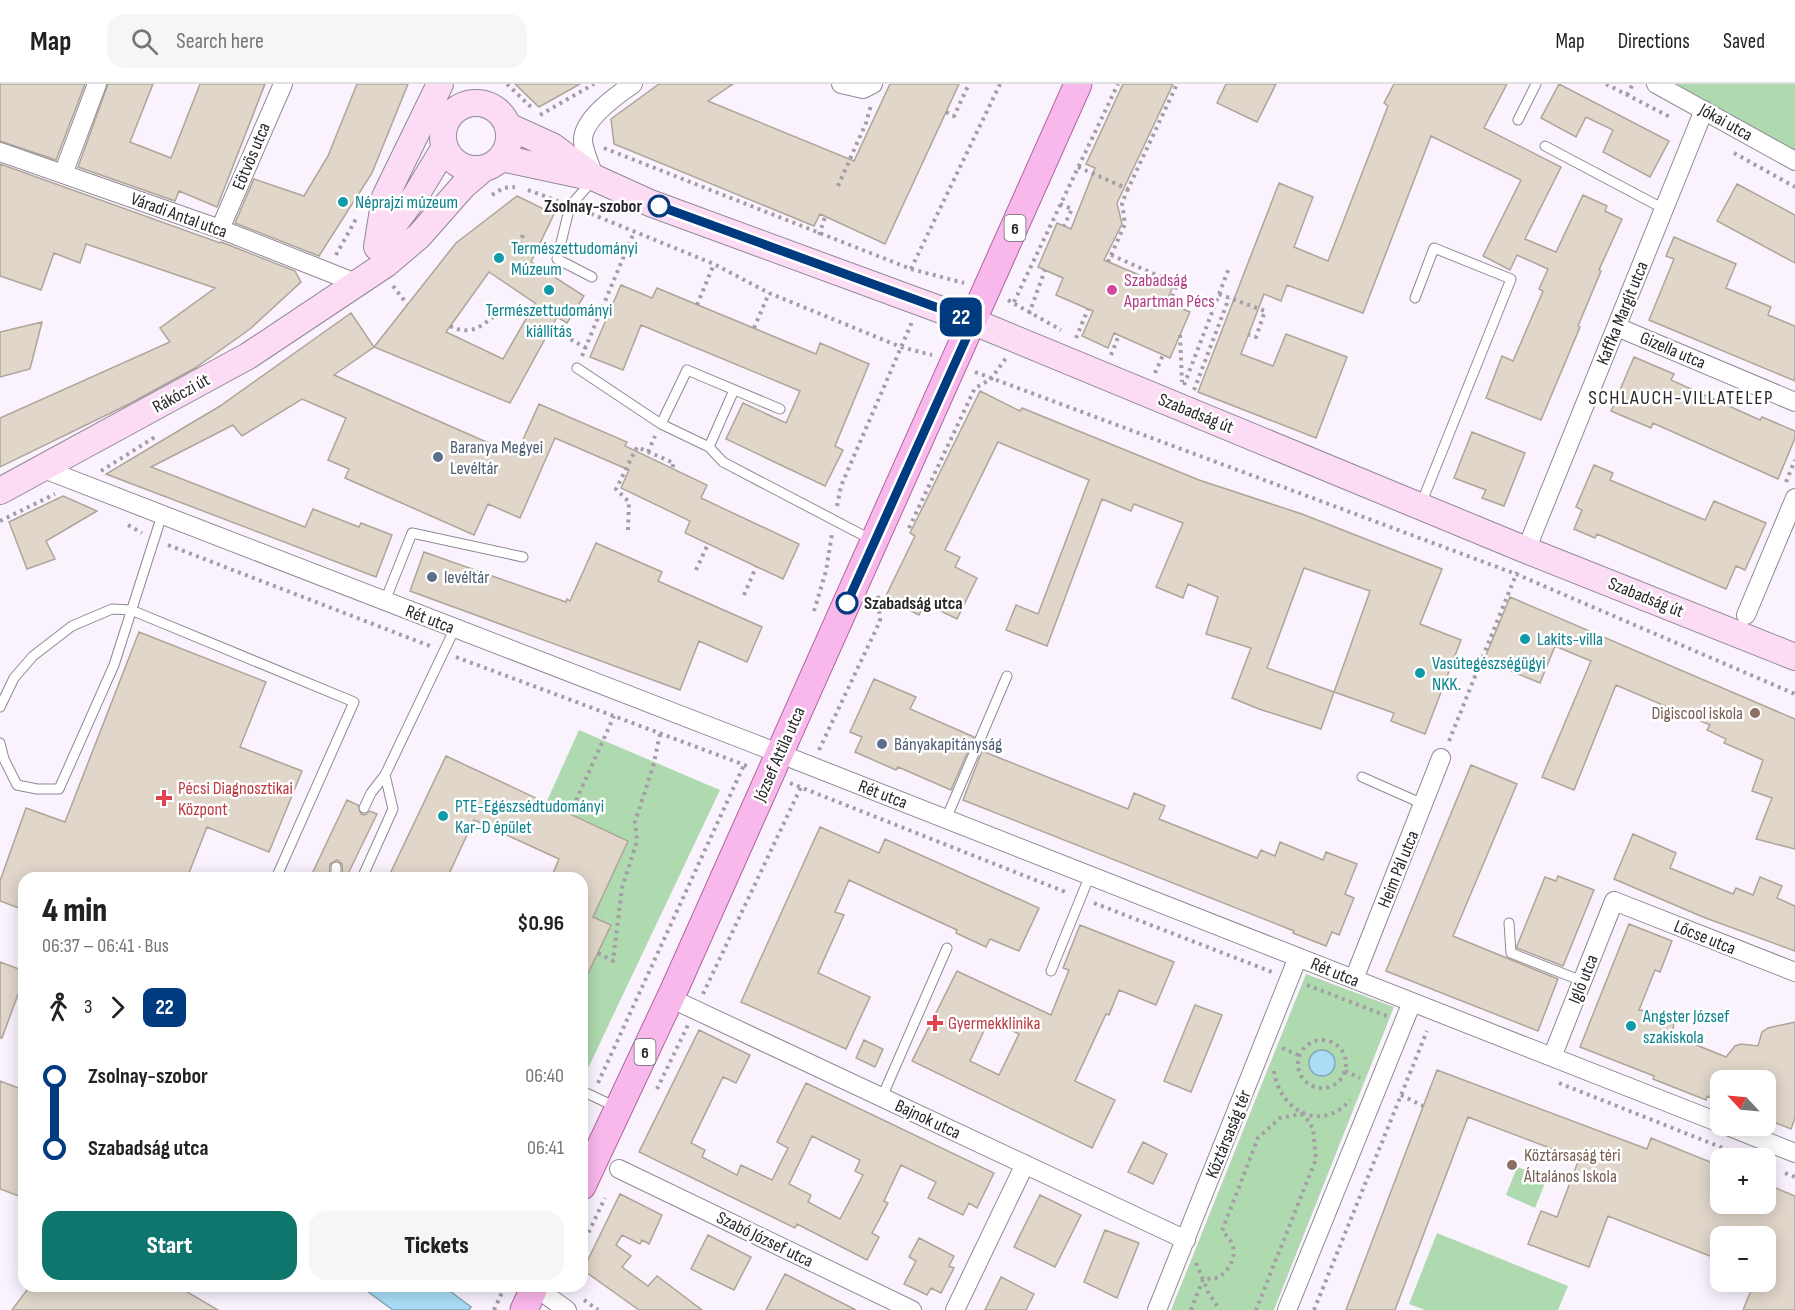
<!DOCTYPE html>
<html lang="en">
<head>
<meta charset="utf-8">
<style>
  body { margin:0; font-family:"Sofia Sans Condensed",sans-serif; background:#f6f6f6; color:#222; height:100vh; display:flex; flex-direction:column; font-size:22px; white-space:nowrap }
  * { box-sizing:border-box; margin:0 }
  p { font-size:20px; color:#767676 }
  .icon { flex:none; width:33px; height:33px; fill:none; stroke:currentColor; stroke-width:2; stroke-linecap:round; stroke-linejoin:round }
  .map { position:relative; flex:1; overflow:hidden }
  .panel { position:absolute; left:18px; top:788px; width:570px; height:420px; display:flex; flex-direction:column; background:#fff; border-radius:18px; box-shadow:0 3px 15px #0003 }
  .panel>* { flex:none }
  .badge { padding:0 12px; border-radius:9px; font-size:21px; line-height:39px }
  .needle { width:39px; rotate:296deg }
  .tools { position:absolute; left:1710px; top:986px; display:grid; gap:12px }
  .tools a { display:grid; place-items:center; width:66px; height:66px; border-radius:12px; background:#fff; box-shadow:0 3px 15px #0003; font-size:30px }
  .map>.badge { position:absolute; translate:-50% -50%; box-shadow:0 0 0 3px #fff }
  .legs { display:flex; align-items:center; gap:9px; height:66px; padding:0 24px; font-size:20px }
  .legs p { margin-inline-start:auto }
  .head { display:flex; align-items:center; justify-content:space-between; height:102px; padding:0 24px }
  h1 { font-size:33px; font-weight:800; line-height:45px }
  .button { display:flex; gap:12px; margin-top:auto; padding:12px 24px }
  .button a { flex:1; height:69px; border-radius:18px; background:#0f766e; color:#fff; font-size:24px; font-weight:800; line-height:69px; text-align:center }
  .button a+a { background:#f6f6f6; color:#222 }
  ul { padding:0 24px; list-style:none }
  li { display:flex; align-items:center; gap:21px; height:72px; font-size:22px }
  li i { display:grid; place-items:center; width:9px; height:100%; margin:0 8px; background:currentColor }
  li i::after { content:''; width:15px; height:15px; margin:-8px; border:4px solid; border-radius:50%; background:#fff }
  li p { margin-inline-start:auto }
  li:first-child i { background:linear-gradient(#0000 50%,currentColor 0) }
  li:last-child i { background:linear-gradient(currentColor 50%,#0000 0) }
  header { display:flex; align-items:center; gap:36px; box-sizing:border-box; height:84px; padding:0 30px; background:#fff; border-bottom:2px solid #e0e0e0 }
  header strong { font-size:28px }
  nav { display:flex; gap:33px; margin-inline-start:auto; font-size:21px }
  .search { width:420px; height:54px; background:#f6f6f6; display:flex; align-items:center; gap:15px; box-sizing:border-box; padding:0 21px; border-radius:18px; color:#767676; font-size:22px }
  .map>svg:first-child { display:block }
  .green { fill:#afdaaf }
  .water { fill:#aadef6; stroke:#83a7b9; stroke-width:1.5 }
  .building { fill:#e0d6ca; stroke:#aea599; stroke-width:1.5; fill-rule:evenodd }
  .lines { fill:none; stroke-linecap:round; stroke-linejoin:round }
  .lane-casing { stroke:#908995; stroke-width:11 }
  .street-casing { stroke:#908995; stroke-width:20 }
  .secondary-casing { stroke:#908995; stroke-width:28 }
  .primary-casing { stroke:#ae669f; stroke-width:29 }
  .path { stroke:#a39da6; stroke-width:4; stroke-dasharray:3 4.5; stroke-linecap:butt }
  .lane { stroke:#fff; stroke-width:9 }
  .street { stroke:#fff; stroke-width:18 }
  .secondary { stroke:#fcdcf5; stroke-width:26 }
  .primary { stroke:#f9b8eb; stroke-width:27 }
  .line-1-casing { stroke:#fff; stroke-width:14 }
  .line-1 { stroke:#003b80; stroke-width:9 }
  .culture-dot { fill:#0f9aa8; stroke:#fff; stroke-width:2 }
  .stop-1-dot { fill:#fff; stroke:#003b80; stroke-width:3 }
  .hotel-dot { fill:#d1479c; stroke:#fff; stroke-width:2 }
  .service-dot { fill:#5c6f8a; stroke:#fff; stroke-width:2 }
  .education-dot { fill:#8d6e63; stroke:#fff; stroke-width:2 }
  .health-dot { fill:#e0444e; stroke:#fff; stroke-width:2 }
  .labels { text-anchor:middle; stroke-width:5; stroke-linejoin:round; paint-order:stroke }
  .shield { fill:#fff; stroke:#69676b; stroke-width:1.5 }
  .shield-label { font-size:16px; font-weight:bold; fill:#29262b }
  .street-label { font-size:18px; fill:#29262b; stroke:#fff }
  .culture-label { font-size:18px; fill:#0d838f; stroke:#fff; text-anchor:start }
  .stop-label { font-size:18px; font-weight:bold; fill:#29262b; stroke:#fff; text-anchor:end }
  .hotel-label { font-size:18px; fill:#b23c85; stroke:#fff; text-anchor:start }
  .service-label { font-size:18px; fill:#4e5e75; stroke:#fff; text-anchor:start }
  .education-label { font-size:18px; fill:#785e54; stroke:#fff; text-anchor:end }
  .health-label { font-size:18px; fill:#be3a42; stroke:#fff; text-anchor:start }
  .neighbourhood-label { font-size:20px; letter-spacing:1.5px; fill:#29262b; stroke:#fff }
</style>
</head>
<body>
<header>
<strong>Map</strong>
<div class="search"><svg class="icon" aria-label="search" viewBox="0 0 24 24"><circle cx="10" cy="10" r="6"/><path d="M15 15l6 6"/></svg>Search here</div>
<nav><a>Map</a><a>Directions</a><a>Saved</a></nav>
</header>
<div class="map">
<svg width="1795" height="1226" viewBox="0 0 1795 1226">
  <rect width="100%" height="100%" fill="#faf3fe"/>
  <path class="green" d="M1676,0H1795V66Z
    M579,646L720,706L582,997V894L586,895L610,842L593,833L628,757L546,719Z
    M1306,890L1394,923L1274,1226H1171Z
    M1517,1083L1547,1094L1535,1124L1506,1111Z
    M1437,1149L1568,1202L1558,1226H1425L1409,1220Z"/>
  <path class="water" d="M1309 979a13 13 0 1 1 26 0a13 13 0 1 1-26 0Z
    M360,1202H443L471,1223L469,1226H393Z"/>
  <path class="building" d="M0,0H85L56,76L0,57Z
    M108,0H153L130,58L171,74L200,0H265L217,123L179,107L175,117L78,83Z
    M357,0H408L372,89L319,172L235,139L254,95L304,112L328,72Z
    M515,0H580L539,23Z
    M659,0H733L708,17L854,77L890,0H959L885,160L820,130L814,142L614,60L611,35Z
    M1123,0H1173L1117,119L1122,140L1104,176L1172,205L1166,218L1190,228L1170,274L1114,249L1108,264L1082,252L1093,227L1056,211L1063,194L1038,183L1057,139L1071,145L1095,84L1086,80Z
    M1226,0H1276L1257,38L1217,19Z
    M1394,0H1507L1484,44L1561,83L1525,155L1556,168L1583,111L1607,122L1605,127L1622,135L1599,186L1601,187L1578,242L1580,243L1541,336L1486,314L1502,272L1513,277L1541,212L1543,207L1539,205L1548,185L1517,171L1510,186L1483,172L1521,96L1431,52L1363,229L1287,201L1281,217L1264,210L1241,270L1273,282L1286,250L1347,273L1316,354L1198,308L1279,99L1313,113L1294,163L1328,177L1388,22L1384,19Z
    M1559,0L1669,57L1650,93L1603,68L1613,46L1586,33L1576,53L1541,34Z
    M0,80L220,159L221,158L295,187L301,198L250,245L195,284L129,320L0,383V334L170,258L160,244L215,204L86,160L80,179L54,169L41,206L0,192Z
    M1737,100L1795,131V179L1717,137Z
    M517,112L554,130L531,178L584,212L567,239L557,233L510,319L374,263L456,159ZM489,188L535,219L503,275L446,248Z
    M1674,153L1736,180L1726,204L1771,223L1768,231L1795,242V297L1649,236L1674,175L1666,172Z
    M621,201L652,214L657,204L816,270L820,259L869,280L835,362L843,366L825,402L726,355L743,319L786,339L800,307L641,241L623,286L590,273Z
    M351,229L374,263L334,291L516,371L539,320L627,358L625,362L707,401L701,414L799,460L783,495L685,449L690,437L621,404L629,386L555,354L520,434L488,420L474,451L345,394L349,385L328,376L346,334L302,315L242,352L233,341L151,383L305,443L313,425L359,443L361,439L392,451L376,493L106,390L220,322Z
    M42,238L30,285L0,293V248Z
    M1634,273L1674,290L1671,296L1760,336L1762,333L1795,347V354L1778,395L1653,339L1651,344L1611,327Z
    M980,307L1020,327L1022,324L1199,396L1302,430L1442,485L1420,540L1461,556L1425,650L1391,637L1394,629L1334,608L1321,645L1259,625L1232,614L1251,564L1206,550L1218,513L1188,500L1183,514L1156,503L1183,439L1134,420L1131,427L1102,415L1047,562L1006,546L1016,521L1038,530L1089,396L998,358L945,466L960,473L955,483L977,494L957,535L925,519L919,531L885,514L915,452L910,449ZM1304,484L1370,507L1334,608L1267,584Z
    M1472,348L1525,369L1504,422L1482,414L1486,406L1454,394Z
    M1594,381L1613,389L1610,396L1705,436L1714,417L1766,439L1745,486L1736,482L1726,505L1597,450L1595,454L1574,445L1582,426L1576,423Z
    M63,412L97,427L46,457L55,475L27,485L9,438Z
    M596,459L662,488L658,497L762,543L747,578L699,557L680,606L410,507L424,468L566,518L567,515L570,517Z
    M1510,513L1795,635V765L1756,755L1772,714L1752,707L1763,676L1724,659L1726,655L1707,646L1710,641L1616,601L1574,706L1542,693L1591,577L1555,562L1540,599L1484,576Z
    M139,548L266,598L240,663L302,687L269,768L207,743L187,794H24V826L0,817V797L26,724L65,738Z
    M874,595L916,613L910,625L974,653L951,706L898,683L896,686L855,668L862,653L850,648Z
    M982,667L1128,725L1134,709L1165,722L1159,735L1257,774L1261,766L1275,772L1280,758L1323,776L1326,768L1357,780L1345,810L1354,814L1339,851L1332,848L1326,862L1293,849L1294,847L963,716Z
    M446,672L628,757L593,833L611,841L582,902V794H551L559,775L474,736L447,794H388Z
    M1471,681L1517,700L1453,852L1558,895L1538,947L1386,887Z
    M347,716L358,721L361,730L365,731L370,727L377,730L346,794H343L342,780L337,776L330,780L329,794H310Z
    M820,743L879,769L885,755L1039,824L1019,867L990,855L986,863L956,849L957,846L849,796L835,828L844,831L818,889L870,913L846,965L741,918Z
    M1633,750L1676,769L1670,784L1733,810L1736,804L1753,811L1760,793L1782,802L1777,814L1795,822V867L1703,833L1614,795Z
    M1558,792L1594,806L1563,882L1517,864V862L1545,793L1556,797Z
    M1629,840L1672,857L1660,888L1655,886L1639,926L1667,929L1674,939L1672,951L1726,973L1735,962L1741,960L1758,962L1762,948L1768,944L1795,938V1034L1791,1045L1766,1035V996H1720V1018L1707,1012L1706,1016L1653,995L1654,992L1580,963Z
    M1080,841L1174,878L1156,921L1119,906L1109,931L1106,930L1075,997L1115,1016L1092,1064L912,977L957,887L1051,931L1069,886L1063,884ZM989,936L1019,950L999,991L970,977Z
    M0,878L24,887V894L2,954H0Z
    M1195,921L1222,931L1191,1008L1164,997Z
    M699,946L750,971L736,999L723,993L691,1059L705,1066L702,1073L737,1091L741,1081L772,1096L788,1064L777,1058L806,999L994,1089L977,1124L969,1119L963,1131L928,1114L936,1098L901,1081L884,1117L888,1119L872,1149L879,1153L867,1176L797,1140L795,1144L639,1068ZM812,1052L860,1076L855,1087L863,1091L840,1135L808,1118L811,1111L789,1100Z
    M864,956L883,965L875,983L856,974Z
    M1437,986L1647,1065L1651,1054L1720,1082V1119H1766V1100L1795,1112V1226H1743L1755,1197H1766V1152H1720V1176L1608,1132L1589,1183L1528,1160L1541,1127L1557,1133L1579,1075L1468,1033L1395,1226H1346Z
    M0,997L24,1006V1114L0,1105Z
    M1143,1058L1167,1070L1153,1100L1128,1088Z
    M620,1110L662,1131L649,1160L642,1156L640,1160L622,1151L616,1161L631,1172L622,1183L648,1202L657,1192L702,1226H639L583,1186Z
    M1040,1111L1081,1131L1055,1183L1014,1163Z
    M1105,1146L1139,1159L1117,1214L1084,1198Z
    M708,1151L751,1173L734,1206L691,1185Z
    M919,1154L954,1172L949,1182L954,1184L941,1209L931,1204L927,1211L904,1200L916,1177L909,1173Z
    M785,1190L856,1226H766Z
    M1001,1193L1034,1210L1026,1226H985Z
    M30,1202H177L218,1226H12Z"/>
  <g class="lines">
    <defs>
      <path id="lane" d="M1518,36L1536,0
        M1545,62L1664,125
        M592,193L557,175L570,122L593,96
        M1415,214L1434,164L1511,195L1421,420
        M577,284L661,340L709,363L723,378L872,456
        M661,340L687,286L780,325
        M709,363L734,306
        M385,517L412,449L523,473
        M0,623L14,594L33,572L72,542L112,525L131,526L354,618L276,794
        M0,659L4,675L17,701L37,705H59L114,581L162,431
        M1362,693L1423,720
        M364,724L371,709L385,691
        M946,735L1007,592
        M336,794V783
        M362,794L393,725L385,691L455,544
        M1509,839L1511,869L1582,897
        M1051,887L1090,791
        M582,1007L616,1023
        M882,1013L947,864"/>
      <path id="street" d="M841,0L863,5L873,0
        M1656,0L1795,77
        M0,68L220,145L356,199
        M63,90L97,0
        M595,94C591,83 584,68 583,57C582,35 617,11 633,0
        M220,145L283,0
        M1617,243L1795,318
        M44,385L755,660L1720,1039
        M1526,466L1704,26
        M1746,531L1795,414
        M1354,895L1441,674
        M670,914L1186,1156
        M1552,973L1614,817L1795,888
        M1725,1041L1795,1069
        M619,1085L912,1226
        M535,1203L567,1226
        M955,1226L1025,1080
        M1157,1226L1298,873
        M1287,1226L1412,918"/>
      <path id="secondary" d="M443 52a33 33 0 1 1 66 0a33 33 0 1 1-66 0Z
        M508,42L552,62L587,88
        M501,74L595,94L650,119L974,238L1526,466L1795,573
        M379,160L416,111L445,63
        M377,163L385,113L440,0
        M0,407L248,272L386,180L419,152L464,101L484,84"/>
      <path id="primary" d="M582,1102L674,906L1078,0
        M524,1226L535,1202"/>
    </defs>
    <use href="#lane" class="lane-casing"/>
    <use href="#street" class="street-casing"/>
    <use href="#secondary" class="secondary-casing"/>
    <use href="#primary" class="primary-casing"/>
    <path class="path" d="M507,0L534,26
      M1606,0L1672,34
      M1627,11L1633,0
      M946,28L954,32L969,0
      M540,31L594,0
      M604,64L911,185L964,199
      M1734,69L1795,103
      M1078,83L1128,105L1177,0
      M838,102L866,39L871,21
      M528,106L558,117
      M492,111L503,104L515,103
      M1060,120L1072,125L1064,142
      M584,127L714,180L769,209L901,263L932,271
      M523,151L520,159L544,170
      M819,151L825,133
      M336,171L357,133
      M1111,171L1177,200L1171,216L1184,222L1182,225
      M1108,178L1125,140L1122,119L1128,105
      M911,185L1000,0
      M393,202L407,220
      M1219,210L1265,227L1256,253L1249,251
      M1008,216L1061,246
      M1014,218L1118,0
      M697,221L714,180
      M1029,230L1045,186
      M450,242C488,261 493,209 528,230
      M551,244L586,264
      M754,244L769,209
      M1180,251L1182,298
      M1076,254L1088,225
      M1111,271L1119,251
      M582,272L634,148
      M975,288L1516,490L1795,610
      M1155,289L1163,271
      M1184,301L1229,184
      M1194,306L1229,214
      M648,368L655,352
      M101,387L158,351
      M1786,398L1795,376
      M837,422L841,402L912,238
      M0,437L55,410
      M128,441L142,449
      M909,444L975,304L991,295L1006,274
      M628,446L629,418L616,405L637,363L674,379L672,384
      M168,461L430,562
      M696,486L708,460
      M744,511L756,483
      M814,527L826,487L832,450
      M456,573L750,683
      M1449,657L1517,488
      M819,666L880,537L878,511
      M790,699L1068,809
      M570,730L614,632
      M1094,819L1272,888
      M598,869L613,877L622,804L637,757L635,738L653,683L660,650
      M1307,901L1387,932
      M703,910L801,703
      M1298 980a24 24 0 1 1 48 0a24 24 0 1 1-48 0Z
      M1282,964L1298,971
      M1274,987C1279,1026 1321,1050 1350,1016
      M1345,987L1360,994
      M598,999L744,681
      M1559,999L1748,1074
      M657,1005L688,941
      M1401,1011L1423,1022
      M582,1034L586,1025
      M1785,1089L1795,1093
      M582,1162L605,1114
      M1196,1179L1209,1210L1220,1226
      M584,1216L598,1226
      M494,1226L505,1202
      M1191,1226L1203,1195L1218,1194C1236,1181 1240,1162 1222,1147L1258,1054L1280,1034L1301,1030L1309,1037L1313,1045L1316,1075L1256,1226
      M1314,1226L1427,947"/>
    <use href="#lane" class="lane"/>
    <use href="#street" class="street"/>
    <use href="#secondary" class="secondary"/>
    <use href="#primary" class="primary"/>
  </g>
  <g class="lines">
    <defs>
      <path id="line-1" d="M659,122L974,237L847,519"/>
    </defs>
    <use href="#line-1" class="line-1-casing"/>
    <use href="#line-1" class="line-1"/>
  </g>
  <g class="culture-dot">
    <circle cx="343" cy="118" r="6"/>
    <circle cx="499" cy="174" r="6"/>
    <circle cx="549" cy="206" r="6"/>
    <circle cx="1525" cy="555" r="6"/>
    <circle cx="1420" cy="589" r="6"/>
    <circle cx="443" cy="732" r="6"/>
    <circle cx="1631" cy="942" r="6"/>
  </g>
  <g class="stop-1-dot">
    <circle cx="659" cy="122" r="10"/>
    <circle cx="847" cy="519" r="10"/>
  </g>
  <circle class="hotel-dot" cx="1112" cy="206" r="6"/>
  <g class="service-dot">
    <circle cx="438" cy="373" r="6"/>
    <circle cx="432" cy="493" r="6"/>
    <circle cx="882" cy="660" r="6"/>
  </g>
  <g class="education-dot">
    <circle cx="1755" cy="629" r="6"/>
    <circle cx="1512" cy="1081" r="6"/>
  </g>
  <g class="health-dot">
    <path d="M161 705h6v6h6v6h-6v6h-6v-6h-6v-6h6z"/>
    <path d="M932 930h6v6h6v6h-6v6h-6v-6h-6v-6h6z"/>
  </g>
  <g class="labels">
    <g class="shield">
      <rect x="1004.5" y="131" width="21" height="26" rx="4.5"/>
      <rect x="634.5" y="955" width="21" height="26" rx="4.5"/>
    </g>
    <g class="shield-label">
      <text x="1015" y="150">6</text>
      <text x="645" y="974">6</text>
    </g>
    <g class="street-label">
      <text transform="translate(1726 38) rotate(29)" y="6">Jókai utca</text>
      <text transform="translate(251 72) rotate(-67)" y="6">Eötvös utca</text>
      <text transform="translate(179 131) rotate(20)" y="6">Váradi Antal utca</text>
      <text transform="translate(1622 229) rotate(-68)" y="6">Kaffka Margit utca</text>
      <text transform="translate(1673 266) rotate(23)" y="6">Gizella utca</text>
      <text transform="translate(181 309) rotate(-29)" y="6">Rákóczi út</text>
      <text transform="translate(1196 329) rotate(22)" y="6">Szabadság út</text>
      <text transform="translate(1646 513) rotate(22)" y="6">Szabadság út</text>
      <text transform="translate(430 535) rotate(21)" y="6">Rét utca</text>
      <text transform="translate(779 670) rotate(-66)" y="6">József Attila utca</text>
      <text transform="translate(883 710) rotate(21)" y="6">Rét utca</text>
      <text transform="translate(1398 785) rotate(-68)" y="6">Heim Pál utca</text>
      <text transform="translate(1705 853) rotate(22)" y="6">Lőcse utca</text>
      <text transform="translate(1335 888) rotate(22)" y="6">Rét utca</text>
      <text transform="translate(1583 895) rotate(-68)" y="6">Igló utca</text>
      <text transform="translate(928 1035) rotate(25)" y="6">Bajnok utca</text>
      <text transform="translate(1228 1050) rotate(-68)" y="6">Köztársaság tér</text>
      <text transform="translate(765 1155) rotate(26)" y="6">Szabó József utca</text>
    </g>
    <g class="culture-label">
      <text x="355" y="124">Néprajzi múzeum</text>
      <text x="511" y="170">Természettudományi<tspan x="511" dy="21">Múzeum</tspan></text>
      <text x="549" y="232" text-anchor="middle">Természettudományi<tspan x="549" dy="21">kiállítás</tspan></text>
      <text x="1537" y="561">Lakits-villa</text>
      <text x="1432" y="585">Vasútegészségügyi<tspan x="1432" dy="21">NKK.</tspan></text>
      <text x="455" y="728">PTE-Egészsédtudományi<tspan x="455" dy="21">Kar-D épület</tspan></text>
      <text x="1643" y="938">Angster József<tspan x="1643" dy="21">szakiskola</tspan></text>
    </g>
    <g class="stop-label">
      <text x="642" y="128">Zsolnay-szobor</text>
      <text x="864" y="525" text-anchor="start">Szabadság utca</text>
    </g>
    <g class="hotel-label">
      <text x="1124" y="202">Szabadság<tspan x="1124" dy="21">Apartman Pécs</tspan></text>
    </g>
    <g class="service-label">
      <text x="450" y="369">Baranya Megyei<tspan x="450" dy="21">Levéltár</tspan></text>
      <text x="444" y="499">levéltár</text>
      <text x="894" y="666">Bányakapitányság</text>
    </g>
    <g class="education-label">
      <text x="1743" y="635">Digiscool iskola</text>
      <text x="1524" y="1077" text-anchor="start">Köztársaság téri<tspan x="1524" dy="21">Általános Iskola</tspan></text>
    </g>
    <g class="health-label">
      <text x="178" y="710">Pécsi Diagnosztikai<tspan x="178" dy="21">Központ</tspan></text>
      <text x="948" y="945">Gyermekklinika</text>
    </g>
    <g class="neighbourhood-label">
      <text x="1681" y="320">SCHLAUCH-VILLATELEP</text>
    </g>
  </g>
</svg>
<div class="tools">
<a><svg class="needle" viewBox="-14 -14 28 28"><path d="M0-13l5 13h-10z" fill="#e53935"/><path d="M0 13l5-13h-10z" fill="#767676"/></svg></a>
<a>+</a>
<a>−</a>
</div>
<b class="badge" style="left:961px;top:233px;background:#003b80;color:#fff">22</b>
<section class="panel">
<div class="head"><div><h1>4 min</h1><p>06:37 – 06:41 · Bus</p></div><b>$0.96</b></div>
<div class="legs"><svg class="icon" aria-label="walk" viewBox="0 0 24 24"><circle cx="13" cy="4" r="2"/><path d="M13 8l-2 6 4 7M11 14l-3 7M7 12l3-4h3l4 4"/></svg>3<svg class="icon" aria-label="forward" viewBox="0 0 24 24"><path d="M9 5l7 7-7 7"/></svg><b class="badge" style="background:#003b80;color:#fff">22</b></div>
<ul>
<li><i style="color:#003b80"></i><b>Zsolnay-szobor</b><p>06:40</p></li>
<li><i style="color:#003b80"></i><b>Szabadság utca</b><p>06:41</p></li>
</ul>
<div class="button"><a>Start</a><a>Tickets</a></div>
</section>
</div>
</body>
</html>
